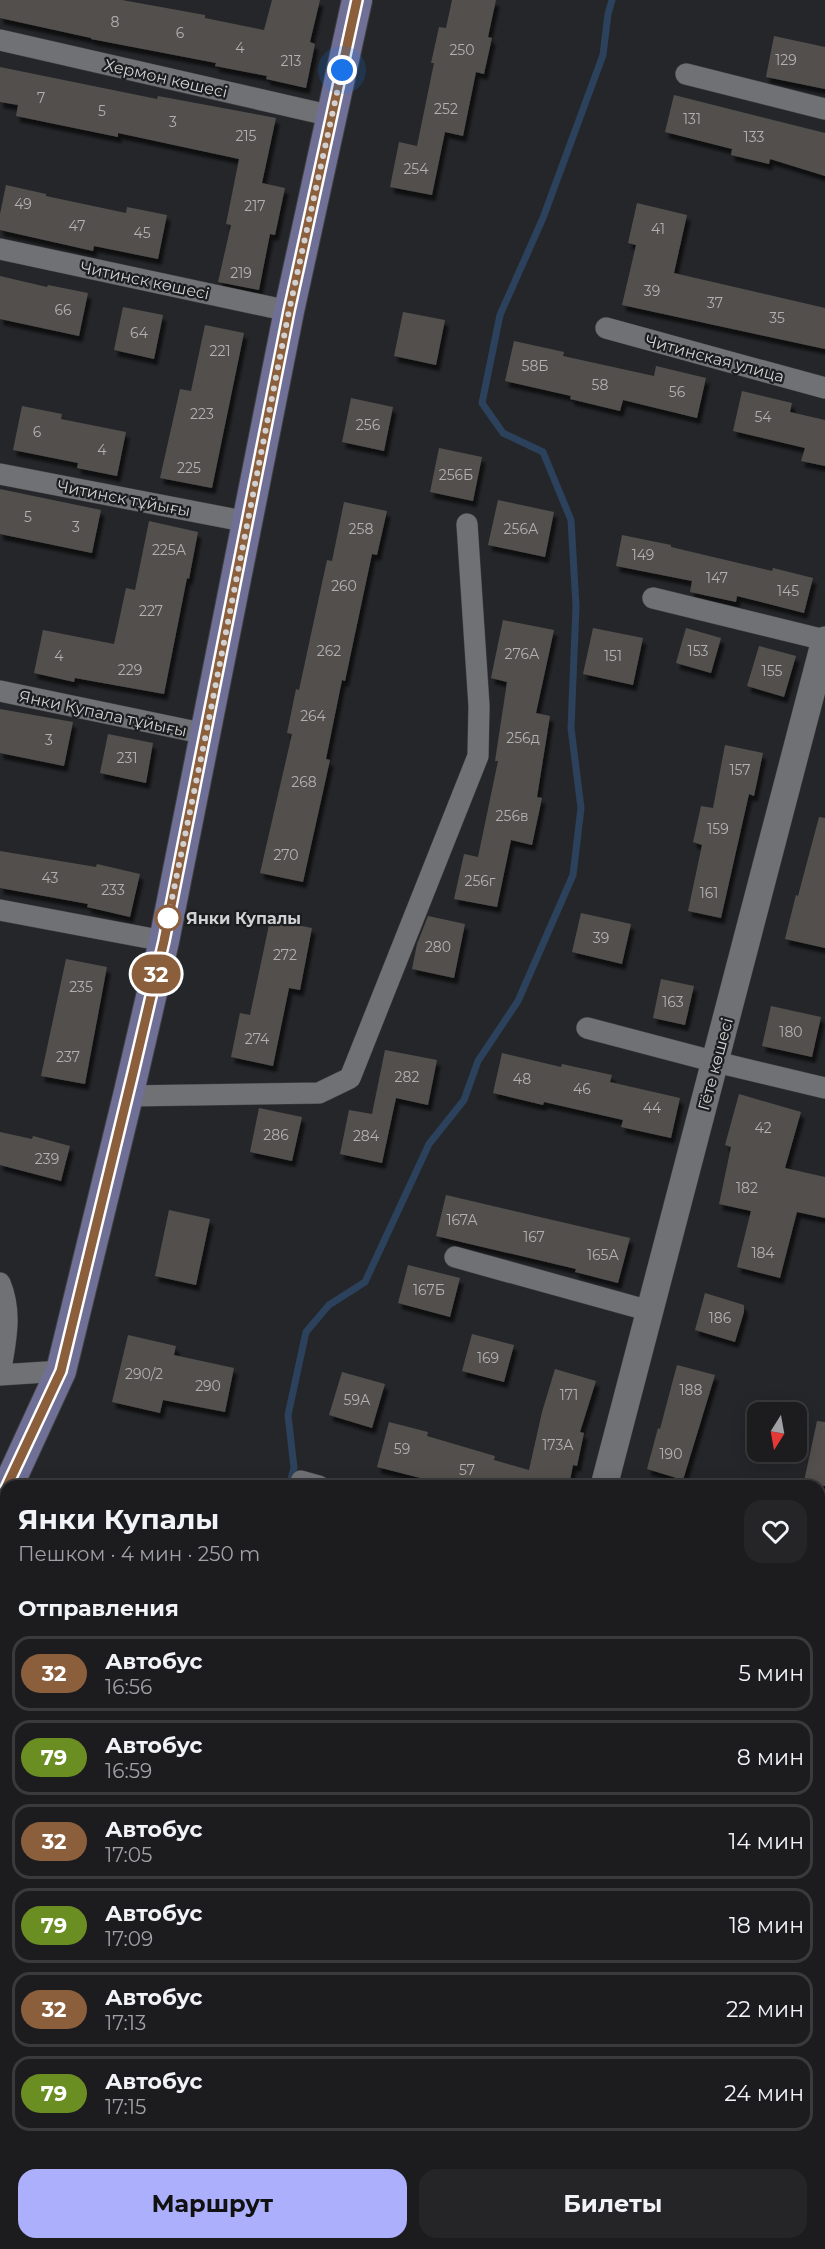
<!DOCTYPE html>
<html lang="ru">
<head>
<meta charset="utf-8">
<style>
  body { margin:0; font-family:Montserrat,sans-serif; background:#252528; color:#f1f3f6; height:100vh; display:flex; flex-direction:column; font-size:22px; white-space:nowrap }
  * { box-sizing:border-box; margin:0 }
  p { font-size:20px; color:#a0a1a4 }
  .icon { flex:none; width:33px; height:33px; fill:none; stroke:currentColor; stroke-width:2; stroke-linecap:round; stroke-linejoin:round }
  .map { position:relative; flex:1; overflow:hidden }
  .drawer { position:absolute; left:0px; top:1480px; width:825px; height:770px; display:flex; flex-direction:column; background:#1c1c1f; border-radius:18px 18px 0 0; box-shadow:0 3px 15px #0003,0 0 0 2px #3a3a3d }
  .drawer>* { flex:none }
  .badge { padding:0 12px; border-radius:20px; font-size:21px; line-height:39px }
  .needle { width:39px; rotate:191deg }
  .buttons { position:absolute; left:747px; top:1402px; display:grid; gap:12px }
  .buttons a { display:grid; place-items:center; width:60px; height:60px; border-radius:12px; background:#1c1c1f; box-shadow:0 3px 15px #0003,0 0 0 2px #3a3a3d; font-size:30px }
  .you { position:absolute; width:30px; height:30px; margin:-15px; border:4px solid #fff; border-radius:50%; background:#1a73e8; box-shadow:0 0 0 9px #1a73e833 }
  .map>.badge { position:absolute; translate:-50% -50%; box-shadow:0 0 0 3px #fff }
  h2 { padding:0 18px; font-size:22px; line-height:54px }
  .round { display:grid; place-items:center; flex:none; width:63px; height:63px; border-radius:18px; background:#252528 }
  .headline { display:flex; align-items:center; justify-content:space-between; height:102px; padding:0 18px }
  h1 { font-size:28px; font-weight:700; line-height:45px }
  .button { display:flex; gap:12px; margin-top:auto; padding:12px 18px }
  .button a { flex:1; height:69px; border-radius:18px; background:#acaffb; color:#111; font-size:24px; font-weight:700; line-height:69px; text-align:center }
  .button a+a { background:#252528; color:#f1f3f6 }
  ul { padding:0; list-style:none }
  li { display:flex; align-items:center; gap:18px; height:75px; margin:0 12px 9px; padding:0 6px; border:3px solid #3a3a3d; border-radius:18px }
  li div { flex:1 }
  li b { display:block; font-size:22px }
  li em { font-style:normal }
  li .badge { min-width:66px; font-weight:700; text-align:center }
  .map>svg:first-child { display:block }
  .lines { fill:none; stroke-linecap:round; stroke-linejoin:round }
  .stream { stroke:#2b415c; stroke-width:7 }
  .building { fill:#52504d; filter:url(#shadow) }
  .minor-casing { stroke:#414144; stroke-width:22 }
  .tertiary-casing { stroke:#414144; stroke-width:28 }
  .secondary-casing { stroke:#414144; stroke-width:32 }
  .minor { stroke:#707175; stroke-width:21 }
  .tertiary { stroke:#707175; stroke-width:27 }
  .secondary { stroke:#707097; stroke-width:30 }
  .line-casing { stroke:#fff; stroke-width:14 }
  .line { stroke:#8b5e3c; stroke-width:9 }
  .walk { stroke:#d1d1d3; stroke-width:6; stroke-dasharray:0 10.8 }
  .stop-dot { fill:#fff; stroke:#8b5e3c; stroke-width:3 }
  .labels { text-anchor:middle; stroke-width:4.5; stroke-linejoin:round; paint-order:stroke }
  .number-label { font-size:14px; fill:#b1b1b2 }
  .street-label { font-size:16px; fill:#d1d1d3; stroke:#1c1d1f }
  .stop-label { font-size:16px; font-weight:bold; fill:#d1d1d3; stroke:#1c1d1f; text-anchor:start }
</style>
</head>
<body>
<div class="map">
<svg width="825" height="2249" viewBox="0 0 825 2249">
  <defs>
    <filter id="shadow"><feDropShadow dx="3.5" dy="6" stdDeviation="1.5" flood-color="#0009"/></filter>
  </defs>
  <rect width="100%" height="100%" fill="#252629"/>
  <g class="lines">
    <path class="stream" d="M289,1486L294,1468L288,1415L306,1332L329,1305L365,1282L429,1144L464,1100L478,1061L518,1001L573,875L581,808L571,728L576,606L571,520L543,452L503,433L482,403L500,315L543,218L603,55L608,14L612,0"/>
  </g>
  <path class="building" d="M0,0H122L205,15V18L264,30L272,0H320L310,42L315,44L306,88L266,79L267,76L215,66L216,63L91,39V38L0,18Z
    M452,0H496L488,37L492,38L484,74L476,72L463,136L445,132L432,195L390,187L399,142L417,146L434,63H431L439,27L446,28Z
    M774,36L825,47V89L766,77Z
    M0,67L157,99L158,96L276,118L262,183L285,188L275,235L270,234L259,290L218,282L231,225L226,224L239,159L118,133V137L16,116L18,105L0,102Z
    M674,95L825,133V176L770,159L769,164L731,155L732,149L665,132Z
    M6,185L46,194V196L126,213L127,207L167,215L158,259L94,246L93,251L0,230V214Z
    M637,203L687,215L674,273L825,308V349L622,305L636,245L628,243Z
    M0,276L47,287L48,285L88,293L79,336L0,319Z
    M123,307L163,315L154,359L114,350Z
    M403,312L445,320L436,365L394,356Z
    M205,325L244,333L212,488L160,478L180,389L191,391Z
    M514,341L564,352L563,356L654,376L656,366L706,378L697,418L623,400L620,411L570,399L571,396L505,381Z
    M742,391L792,403L790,412L825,420V466L801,461L805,448L733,431Z
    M351,398L393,407L384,451L342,442Z
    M22,406L62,414L61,419L126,432L117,476L77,468L78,463L13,450Z
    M439,448L482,457L473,501L430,492Z
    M0,489L101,510L92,553L0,534Z
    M498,500L554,512L545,557L488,545Z
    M344,502L387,511L377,555L372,554L345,681L342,680L326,759L330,760L303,882L260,873L292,734L287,733L296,689L299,690L327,560L332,561Z
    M149,521L198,532L189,579L187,578L164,694L75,678L74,682L34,673L43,630L114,644L126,588L135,590Z
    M622,535L671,545V547L772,571L773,568L813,578L804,613L737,596L736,602L690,592L692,581L616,566Z
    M503,620L554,630L536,713L550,716L537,797L542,798L532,845L511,840L497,907L454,899L464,854L478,857L498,761H495L507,682L491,678Z
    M593,628L643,638L633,685L583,674Z
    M686,628L721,638L711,673L676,663Z
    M759,646L796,656L784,697L747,686Z
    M0,709L73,722L64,766L0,753Z
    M108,734L153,743L146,783L100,773Z
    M725,745L763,753L754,796L749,794L721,918L688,911L702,845L693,842L701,806L713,808Z
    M819,817L825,818V948L785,939L796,895L798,896Z
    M0,851L96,867L97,864L140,874L130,917L87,907L88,904L0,888Z
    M581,913L631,924L622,964L572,952Z
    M428,916L465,924L454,978L412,969L417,944Z
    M270,920L312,928L300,990L289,988L273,1066L231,1057L240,1013L250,1015Z
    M66,959L107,967L85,1084L41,1076Z
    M661,979L694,986L685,1025L653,1018Z
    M771,1006L821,1017L812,1057L762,1046Z
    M385,1050L437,1060L428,1105L396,1098L382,1163L340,1154L349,1110L372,1114Z
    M502,1053L561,1067L562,1064L612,1075L610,1082L680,1098L671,1138L621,1127L623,1120L544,1102L543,1105L493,1093Z
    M739,1094L801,1112L785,1168L825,1177V1218L797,1212L780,1278L737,1267L751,1211L719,1204L731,1147L725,1145Z
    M259,1108L302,1117L292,1161L250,1152Z
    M0,1132L32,1139L33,1136L70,1146L61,1181L0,1165Z
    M446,1195L630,1238L618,1283L575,1272L576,1269L436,1236Z
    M169,1210L210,1219L196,1285L155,1276Z
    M408,1265L460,1278L450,1317L398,1303Z
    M705,1293L744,1305V1312L735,1342L695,1330Z
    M472,1334L514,1345L504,1382L462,1371Z
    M128,1335L176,1346L174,1355L234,1368L225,1412L163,1400L160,1413L112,1402Z
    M677,1365L715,1375L683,1480L647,1469L658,1428L660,1429Z
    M555,1369L596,1381L580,1432L584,1433L577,1466L573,1465L569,1486H439L440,1483L377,1467L389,1422L428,1432L427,1436L495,1456L494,1460L529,1470L542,1412Z
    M342,1372L385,1384L372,1428L329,1415Z
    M817,1421L825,1422V1486H803Z"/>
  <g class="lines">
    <defs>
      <path id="minor" d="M0,40L332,116
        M686,74L825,109
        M0,249L289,311
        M606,328L825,388
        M0,474L248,522
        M653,598L825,640
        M0,691L206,734
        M0,910L164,941
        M587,1028L716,1062L825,1088
        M128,1096L319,1093L350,1078L478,756L479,706L467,524
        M455,1257L650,1311
        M0,1283C13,1314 5,1343 0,1375
        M0,1375L61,1371
        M301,1481L319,1486
        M819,1707L825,1683
        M0,1725L6,1729
        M819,1816L825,1817
        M0,1940L6,1931
        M679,2249L680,2244"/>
      <path id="tertiary" d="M604,1486L825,640
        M398,2249L400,2244"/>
      <path id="secondary" d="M8,1486L61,1371L128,1096L164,941L289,311L357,0"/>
    </defs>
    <use href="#minor" class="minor-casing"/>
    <use href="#tertiary" class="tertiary-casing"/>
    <use href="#secondary" class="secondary-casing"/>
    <use href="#minor" class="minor"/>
    <use href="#tertiary" class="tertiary"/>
    <use href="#secondary" class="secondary"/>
  </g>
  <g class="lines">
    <defs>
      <path id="line" d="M7,1486L61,1371L133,1073L164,941L289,311L357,0"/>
    </defs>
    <use href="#line" class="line-casing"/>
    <use href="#line" class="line"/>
    <path class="walk" d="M168,918L206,734L289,311L342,70"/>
  </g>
  <circle class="stop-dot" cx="168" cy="918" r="12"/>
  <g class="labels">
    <g class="number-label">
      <text x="115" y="27">8</text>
      <text x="180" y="38">6</text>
      <text x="240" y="53">4</text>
      <text x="462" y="55">250</text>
      <text x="786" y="65">129</text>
      <text x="291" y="66">213</text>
      <text x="41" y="103">7</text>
      <text x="446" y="114">252</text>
      <text x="102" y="116">5</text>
      <text x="692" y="124">131</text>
      <text x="173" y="127">3</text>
      <text x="246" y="141">215</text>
      <text x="754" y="142">133</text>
      <text x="416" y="174">254</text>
      <text x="23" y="209">49</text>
      <text x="255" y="211">217</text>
      <text x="77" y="231">47</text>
      <text x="658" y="234">41</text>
      <text x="142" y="238">45</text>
      <text x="241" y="278">219</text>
      <text x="652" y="296">39</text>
      <text x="715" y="308">37</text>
      <text x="63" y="315">66</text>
      <text x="777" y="323">35</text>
      <text x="139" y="338">64</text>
      <text x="220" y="356">221</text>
      <text x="535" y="371">58Б</text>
      <text x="600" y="390">58</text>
      <text x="677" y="397">56</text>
      <text x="202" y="419">223</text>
      <text x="763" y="422">54</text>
      <text x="368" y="430">256</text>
      <text x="37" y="437">6</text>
      <text x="102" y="455">4</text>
      <text x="189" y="473">225</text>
      <text x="456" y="480">256Б</text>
      <text x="28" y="522">5</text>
      <text x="76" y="532">3</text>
      <text x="361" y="534">258</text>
      <text x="521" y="534">256А</text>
      <text x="169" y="555">225А</text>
      <text x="643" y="560">149</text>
      <text x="717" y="583">147</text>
      <text x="344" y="591">260</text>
      <text x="788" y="596">145</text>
      <text x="151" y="616">227</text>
      <text x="329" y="656">262</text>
      <text x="698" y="656">153</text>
      <text x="522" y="659">276А</text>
      <text x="59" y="661">4</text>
      <text x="613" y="661">151</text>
      <text x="130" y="675">229</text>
      <text x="772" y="676">155</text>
      <text x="313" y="721">264</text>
      <text x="523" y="743">256д</text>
      <text x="49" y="745">3</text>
      <text x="127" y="763">231</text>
      <text x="740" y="775">157</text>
      <text x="304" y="787">268</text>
      <text x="512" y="821">256в</text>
      <text x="718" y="834">159</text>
      <text x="286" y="860">270</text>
      <text x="50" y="883">43</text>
      <text x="480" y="886">256г</text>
      <text x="113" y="895">233</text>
      <text x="709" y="898">161</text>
      <text x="601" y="943">39</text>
      <text x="438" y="952">280</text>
      <text x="285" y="960">272</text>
      <text x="81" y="992">235</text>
      <text x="673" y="1007">163</text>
      <text x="791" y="1037">180</text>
      <text x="257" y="1044">274</text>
      <text x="68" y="1062">237</text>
      <text x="407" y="1082">282</text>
      <text x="522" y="1084">48</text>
      <text x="582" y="1094">46</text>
      <text x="652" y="1113">44</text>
      <text x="763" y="1133">42</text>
      <text x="276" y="1140">286</text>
      <text x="366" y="1141">284</text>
      <text x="47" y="1164">239</text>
      <text x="747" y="1193">182</text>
      <text x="462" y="1225">167А</text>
      <text x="534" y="1242">167</text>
      <text x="763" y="1258">184</text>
      <text x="603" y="1260">165А</text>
      <text x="429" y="1295">167Б</text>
      <text x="720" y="1323">186</text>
      <text x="488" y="1363">169</text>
      <text x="144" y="1379">290/2</text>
      <text x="208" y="1391">290</text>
      <text x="691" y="1395">188</text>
      <text x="569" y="1400">171</text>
      <text x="357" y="1405">59А</text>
      <text x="558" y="1450">173А</text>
      <text x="402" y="1454">59</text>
      <text x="671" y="1459">190</text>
      <text x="467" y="1475">57</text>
    </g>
    <g class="street-label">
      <text transform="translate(166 78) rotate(13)" y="6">Хермон көшесі</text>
      <text transform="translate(145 280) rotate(12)" y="6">Читинск көшесі</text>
      <text transform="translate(715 358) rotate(15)" y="6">Читинская улица</text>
      <text transform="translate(124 498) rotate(11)" y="6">Читинск тұйығы</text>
      <text transform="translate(103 713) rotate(12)" y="6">Янки Купала тұйығы</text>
      <text transform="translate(715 1064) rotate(-75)" y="6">Гёте көшесі</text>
    </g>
    <g class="stop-label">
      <text x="186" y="924">Янки Купалы</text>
    </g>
  </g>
</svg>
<div class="buttons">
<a><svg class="needle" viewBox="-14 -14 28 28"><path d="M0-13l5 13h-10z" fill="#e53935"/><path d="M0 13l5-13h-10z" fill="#a0a1a4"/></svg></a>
</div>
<div class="you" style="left:342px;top:70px"></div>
<b class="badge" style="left:156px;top:974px;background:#8b5e3c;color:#fff">32</b>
<section class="drawer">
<div class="headline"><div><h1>Янки Купалы</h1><p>Пешком · 4 мин · 250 m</p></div><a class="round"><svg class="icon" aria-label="heart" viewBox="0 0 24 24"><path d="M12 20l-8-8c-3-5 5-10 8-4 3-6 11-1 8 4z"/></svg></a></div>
<h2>Отправления</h2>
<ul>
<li><span class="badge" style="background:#8b5e3c;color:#fff">32</span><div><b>Автобус</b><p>16:56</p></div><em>5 мин</em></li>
<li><span class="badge" style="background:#6b8e23;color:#fff">79</span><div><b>Автобус</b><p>16:59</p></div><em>8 мин</em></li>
<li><span class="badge" style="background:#8b5e3c;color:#fff">32</span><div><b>Автобус</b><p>17:05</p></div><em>14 мин</em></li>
<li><span class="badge" style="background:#6b8e23;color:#fff">79</span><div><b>Автобус</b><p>17:09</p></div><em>18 мин</em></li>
<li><span class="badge" style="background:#8b5e3c;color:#fff">32</span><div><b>Автобус</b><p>17:13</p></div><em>22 мин</em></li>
<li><span class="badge" style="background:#6b8e23;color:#fff">79</span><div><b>Автобус</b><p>17:15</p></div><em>24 мин</em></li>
</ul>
<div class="button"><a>Маршрут</a><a>Билеты</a></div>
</section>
</div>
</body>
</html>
